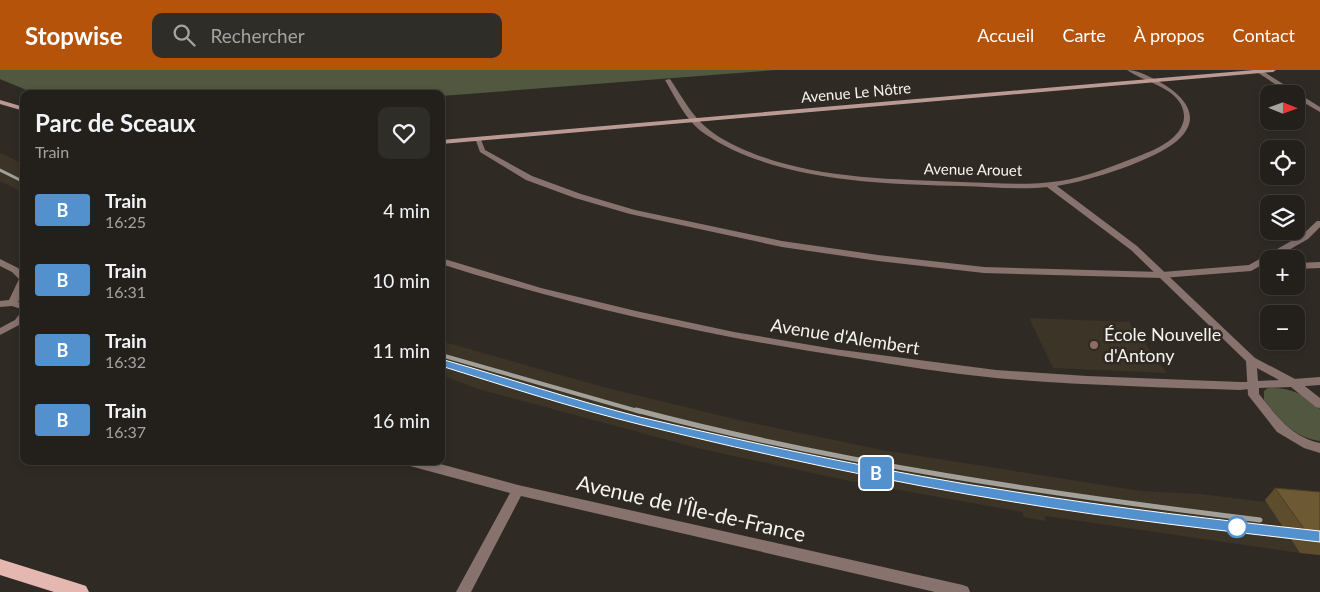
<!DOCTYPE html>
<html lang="fr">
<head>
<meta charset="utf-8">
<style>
  body { margin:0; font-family:Lato,sans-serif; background:#2f2d28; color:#f1f3f6; height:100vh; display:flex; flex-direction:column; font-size:19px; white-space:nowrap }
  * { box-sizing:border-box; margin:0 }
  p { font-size:16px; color:#a3a3a3 }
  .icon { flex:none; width:28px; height:28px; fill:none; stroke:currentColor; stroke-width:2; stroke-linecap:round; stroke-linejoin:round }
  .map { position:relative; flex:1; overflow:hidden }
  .drawer { position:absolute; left:20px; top:20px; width:425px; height:375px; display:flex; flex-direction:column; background:#23201b; border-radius:10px; box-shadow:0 2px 8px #0003,0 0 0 1px #403e3a }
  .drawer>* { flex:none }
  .badge { padding:0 10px; border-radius:4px; font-size:18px; line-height:32px }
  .needle { width:32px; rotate:91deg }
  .buttons { position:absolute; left:1260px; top:15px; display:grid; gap:10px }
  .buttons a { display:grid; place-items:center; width:45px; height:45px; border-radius:10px; background:#23201b; box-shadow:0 2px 8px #0003,0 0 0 1px #403e3a; font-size:25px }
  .map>.badge { position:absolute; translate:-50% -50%; box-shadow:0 0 0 2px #fff }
  .round { display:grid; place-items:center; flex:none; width:52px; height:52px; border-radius:10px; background:#2f2d28 }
  .summary { display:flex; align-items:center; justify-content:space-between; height:85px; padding:0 15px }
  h1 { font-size:24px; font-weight:700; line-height:38px }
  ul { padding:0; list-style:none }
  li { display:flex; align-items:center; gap:15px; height:70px; padding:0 15px }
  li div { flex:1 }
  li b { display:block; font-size:19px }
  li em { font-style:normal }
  li .badge { min-width:55px; font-weight:700; text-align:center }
  header { display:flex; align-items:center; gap:30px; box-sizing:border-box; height:70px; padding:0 25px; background:#b45309; color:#fff }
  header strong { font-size:24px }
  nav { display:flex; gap:28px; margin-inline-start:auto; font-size:18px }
  .search { width:350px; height:45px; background:#2f2d28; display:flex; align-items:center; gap:12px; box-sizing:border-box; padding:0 18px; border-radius:10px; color:#a3a3a3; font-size:19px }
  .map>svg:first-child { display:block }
  .built { fill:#3b3427 }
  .green { fill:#52583f }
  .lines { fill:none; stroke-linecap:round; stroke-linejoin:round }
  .minor { fill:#87726e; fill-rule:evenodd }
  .tertiary { fill:#87726e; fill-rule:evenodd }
  .secondary { fill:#bb9a94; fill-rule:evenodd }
  .primary { fill:#e4b8b1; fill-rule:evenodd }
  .rail-far2 { stroke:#a3a09a; stroke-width:3 }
  .rail-far1 { stroke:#a3a09a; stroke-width:4 }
  .rail { stroke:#a3a09a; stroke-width:5 }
  .wall { fill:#5e4d2c }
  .building { fill:#6d5933; stroke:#4c3e24 }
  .line { fill:#5291ce; stroke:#fff }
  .education-dot { fill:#8d6e63; stroke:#2f2b24; stroke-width:2 }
  .stop-dot { fill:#fff; stroke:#5291ce; stroke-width:2.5 }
  .labels { text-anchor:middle; stroke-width:5; stroke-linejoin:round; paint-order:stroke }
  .far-street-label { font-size:15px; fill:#f6f4ef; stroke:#2f2b24 }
  .poi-label { font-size:18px; fill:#f6f4ef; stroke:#2f2b24; text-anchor:start }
  .street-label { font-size:18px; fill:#f6f4ef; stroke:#2f2b24 }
  .near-street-label { font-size:21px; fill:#f6f4ef; stroke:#2f2b24 }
</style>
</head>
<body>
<header>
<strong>Stopwise</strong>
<div class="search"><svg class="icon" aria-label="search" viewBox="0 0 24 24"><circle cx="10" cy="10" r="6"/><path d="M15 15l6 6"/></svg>Rechercher</div>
<nav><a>Accueil</a><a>Carte</a><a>À propos</a><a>Contact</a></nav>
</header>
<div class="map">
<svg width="1320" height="522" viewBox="0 0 1320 522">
  <rect width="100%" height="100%" fill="#2f2b24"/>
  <path class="built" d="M0,83L24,94V123L0,111Z
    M1029,248L1129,252L1167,303L1053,298Z
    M441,271L603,317L747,352L882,380L1141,421L1200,424L1265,432V430L1320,435L1300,483L1045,446V451L1024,447L1022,442L854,412L697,378L478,319L441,305Z"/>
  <path class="green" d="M0,0H776L441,26V24H36L0,9Z
    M1268,318C1289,317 1306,324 1320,339V371C1293,367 1280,350 1264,330V321Z"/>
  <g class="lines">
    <path class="minor" d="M1127,0C1136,0 1144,4 1152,8C1181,22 1209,47 1173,74C1147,93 1080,114 1049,117C1020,120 990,117 962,116C881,114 774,111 705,64C687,52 676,29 665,10L670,9C693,44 698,58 738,77C806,109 887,109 961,112C994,113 1027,116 1060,111C1087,107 1113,96 1139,86C1156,80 1185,67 1184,45C1182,18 1145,13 1127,0Z
      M1257,0H1261L1320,37V42L1296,28V24H1290L1257,2Z
      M476,67H480L485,80L532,106L581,124L635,140L782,171L878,185L984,197L1162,202L1249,195L1302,165L1317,151H1320V157L1308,169L1273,189H1269V191L1251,201L1162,208L984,203L878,191L782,177L630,144L575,128L526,110L480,82L475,68Z
      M441,188L541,218L636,241L734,262L834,279L996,300L1087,306L1240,312H1258L1259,315L1258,318L1240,320C1159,317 1077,315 996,308C948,303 901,296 854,288C714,267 576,237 441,194Z
      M0,189L18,198L24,204V220L18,232L24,234V240L12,236L0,237V231L9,230L19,209L12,202L0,196Z
      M1320,192V198L1296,199V193Z
      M24,241V251L21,254L0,265V258L15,250L21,242Z
      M1320,307V315L1293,317L1289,316L1288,313L1289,310L1293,309Z
      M404,391H429L518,415L963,515L968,517L970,522H935L521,426L471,522H456L510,423L410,396L406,394Z"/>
    <path class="tertiary" d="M1047,113H1053L1137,176L1255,288L1297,310L1320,328V338L1316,337L1291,317L1259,318V324C1277,346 1290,366 1320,373V383L1304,378L1277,362L1248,325L1246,291L1131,180L1047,117ZM1257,298L1279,310L1258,311Z"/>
    <path class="secondary" d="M1254,0H1276L1273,2L441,74V70Z
      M0,30L24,37V41L0,34Z"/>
    <path class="primary" d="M0,489L80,514L86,516L89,522H54L0,505Z"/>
    <path class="rail-far2" d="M0,100L24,112"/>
    <path class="rail-far1" d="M441,285L641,342
      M441,293L608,342"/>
    <path class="rail" d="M603,340C820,399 1041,433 1263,460
      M636,340C841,394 1050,424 1260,450"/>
  </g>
  <path class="wall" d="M1275,418L1320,422V485L1300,483L1265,430Z"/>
  <path class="building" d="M1275,418L1320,422V471L1312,470Z"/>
  <path class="line" d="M441,289C508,308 573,330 640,347C764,376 890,403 1016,422C1117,438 1218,450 1320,461V472C1218,460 1116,449 1014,432C889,412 765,385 642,355C573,338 505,316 438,295V290Z"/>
  <circle class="education-dot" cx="1094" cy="275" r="5"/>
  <circle class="stop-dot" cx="1237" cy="457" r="10"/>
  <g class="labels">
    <g class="far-street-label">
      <text transform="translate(856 23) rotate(-5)" y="5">Avenue Le Nôtre</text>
      <text transform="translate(973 100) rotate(1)" y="5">Avenue Arouet</text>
    </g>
    <g class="poi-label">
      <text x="1104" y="271">École Nouvelle<tspan x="1104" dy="21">d'Antony</tspan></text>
    </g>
    <g class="street-label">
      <text transform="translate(845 267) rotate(9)" y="6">Avenue d'Alembert</text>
    </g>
    <g class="near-street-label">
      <text transform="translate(691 439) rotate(13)" y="7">Avenue de l'Île-de-France</text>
    </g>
  </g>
</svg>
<div class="buttons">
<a><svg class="needle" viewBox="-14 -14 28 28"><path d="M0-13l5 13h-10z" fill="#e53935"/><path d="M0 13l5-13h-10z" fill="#a3a3a3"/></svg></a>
<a><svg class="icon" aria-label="locate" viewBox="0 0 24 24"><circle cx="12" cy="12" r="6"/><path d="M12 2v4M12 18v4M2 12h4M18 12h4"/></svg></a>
<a><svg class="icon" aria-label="layers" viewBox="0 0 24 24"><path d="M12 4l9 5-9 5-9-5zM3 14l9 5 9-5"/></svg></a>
<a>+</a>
<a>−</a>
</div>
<b class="badge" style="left:876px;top:403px;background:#5291ce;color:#fff">B</b>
<section class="drawer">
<div class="summary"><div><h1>Parc de Sceaux</h1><p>Train</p></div><a class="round"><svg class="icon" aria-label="heart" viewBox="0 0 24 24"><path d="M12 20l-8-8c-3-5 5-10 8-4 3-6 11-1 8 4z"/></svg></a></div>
<ul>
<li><span class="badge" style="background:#5291ce;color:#fff">B</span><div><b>Train</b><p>16:25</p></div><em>4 min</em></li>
<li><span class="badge" style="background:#5291ce;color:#fff">B</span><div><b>Train</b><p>16:31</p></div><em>10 min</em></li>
<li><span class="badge" style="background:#5291ce;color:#fff">B</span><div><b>Train</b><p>16:32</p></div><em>11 min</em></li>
<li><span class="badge" style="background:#5291ce;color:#fff">B</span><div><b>Train</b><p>16:37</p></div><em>16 min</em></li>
</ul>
</section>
</div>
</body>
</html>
